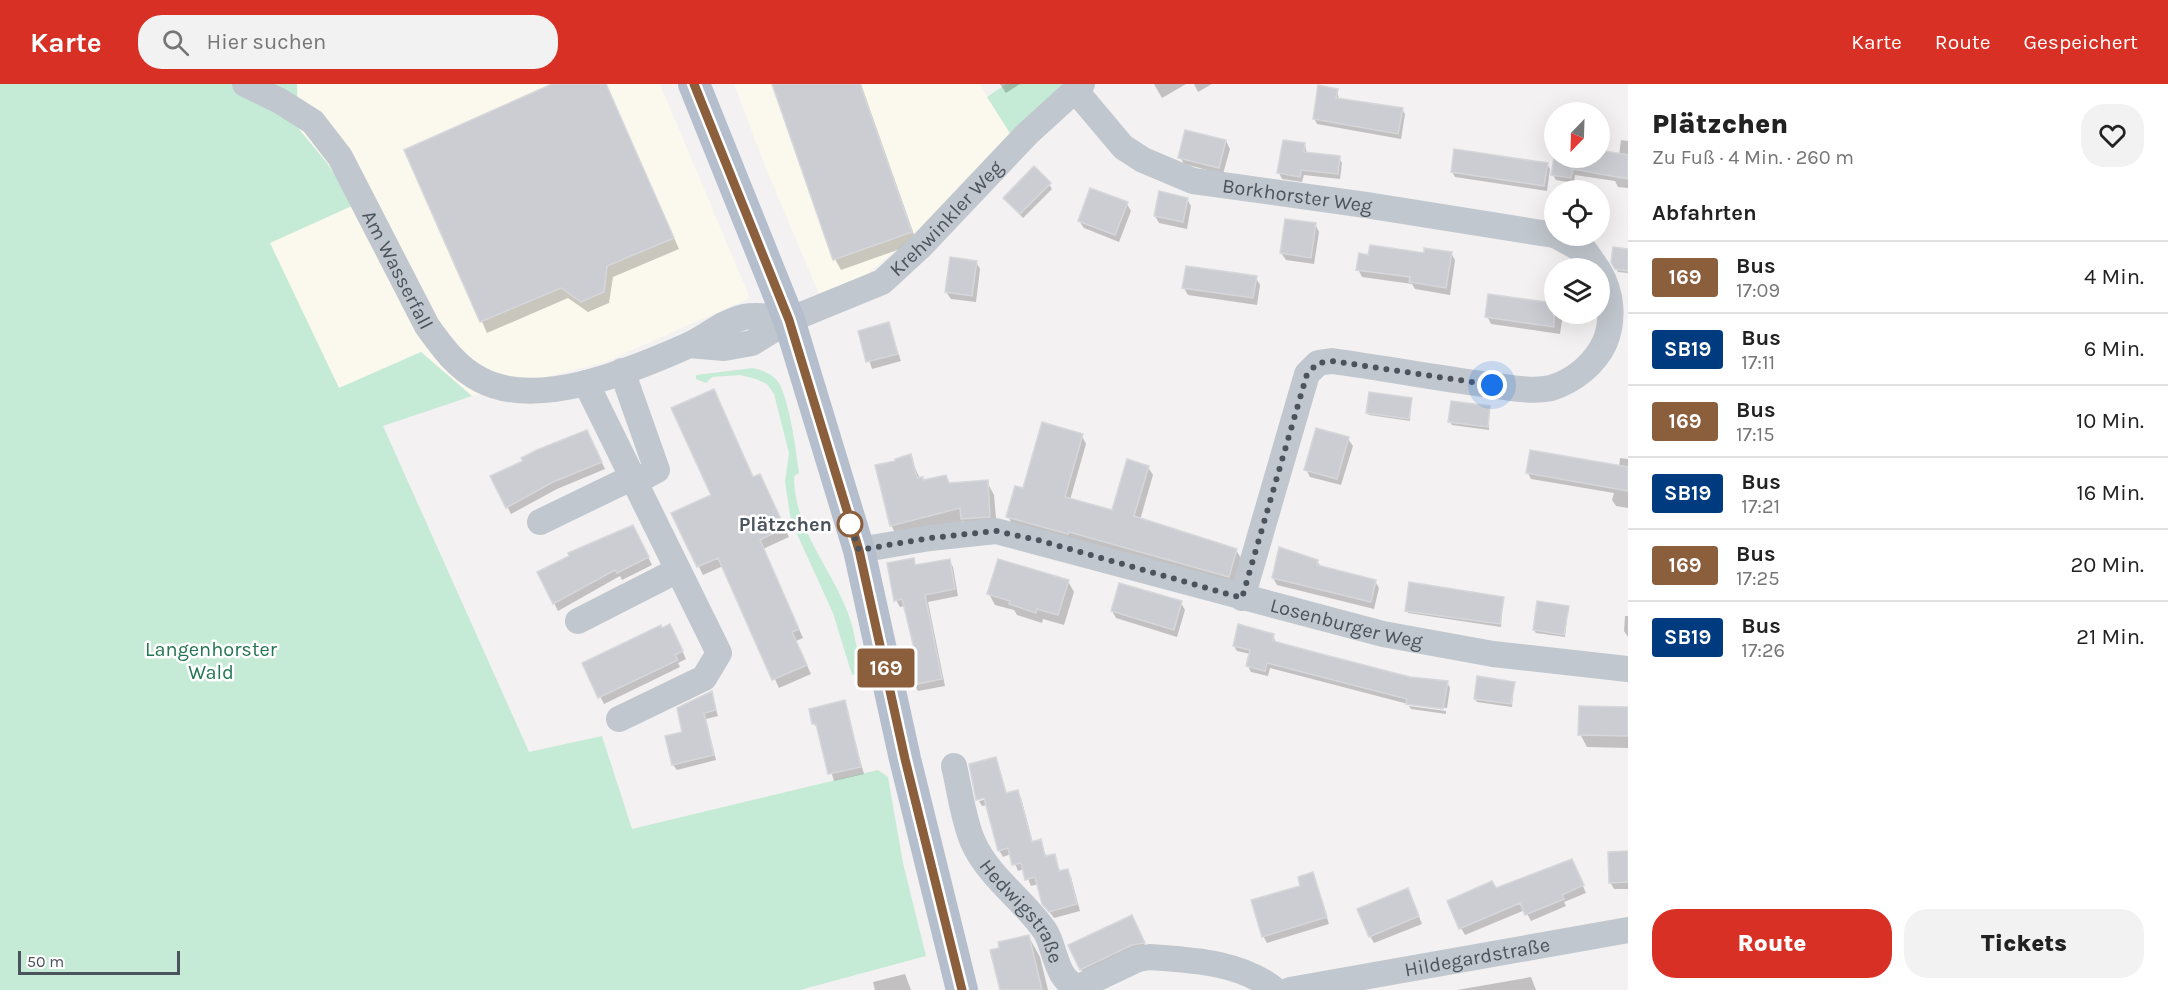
<!DOCTYPE html>
<html lang="de">
<head>
<meta charset="utf-8">
<style>
  body { margin:0; font-family:Karla,sans-serif; background:#f2f2f2; color:#222; height:100vh; display:flex; flex-direction:column; font-size:22px; white-space:nowrap }
  * { box-sizing:border-box; margin:0 }
  p { font-size:20px; color:#767676 }
  .icon { flex:none; width:33px; height:33px; fill:none; stroke:currentColor; stroke-width:2; stroke-linecap:round; stroke-linejoin:round }
  .map { position:relative; flex:1; overflow:hidden }
  .details { display:flex; flex-direction:column; background:#fff; width:540px }
  .details>* { flex:none }
  .badge { padding:0 12px; border-radius:4px; font-size:21px; line-height:39px }
  .needle { width:39px; rotate:203deg }
  .controls { position:absolute; left:1544px; top:18px; display:grid; gap:12px }
  .controls a { display:grid; place-items:center; width:66px; height:66px; border-radius:50%; background:#fff; box-shadow:0 6px 24px #0002; font-size:30px }
  .scale { position:absolute; left:18px; bottom:15px; width:162px; box-sizing:border-box; padding-left:6px; border:3px solid #4b535c; border-top:0; font-size:16px; line-height:21px; white-space:nowrap; color:#4b535c; -webkit-text-stroke:4px #fff; paint-order:stroke }
  .you { position:absolute; width:30px; height:30px; margin:-15px; border:4px solid #fff; border-radius:50%; background:#1a73e8; box-shadow:0 0 0 9px #1a73e833 }
  .map>.badge { position:absolute; translate:-50% -50%; box-shadow:0 0 0 3px #fff }
  h2 { padding:0 24px; font-size:22px; line-height:54px }
  .round { display:grid; place-items:center; flex:none; width:63px; height:63px; border-radius:24px; background:#f2f2f2 }
  .summary { display:flex; align-items:center; justify-content:space-between; height:102px; padding:0 24px }
  h1 { font-size:28px; font-weight:800; line-height:45px }
  .action { display:flex; gap:12px; margin-top:auto; padding:12px 24px }
  .action a { flex:1; height:69px; border-radius:24px; background:#d93025; color:#fff; font-size:24px; font-weight:800; line-height:69px; text-align:center }
  .action a+a { background:#f2f2f2; color:#222 }
  ul { padding:0; list-style:none }
  li { display:flex; align-items:center; gap:18px; height:72px; padding:0 24px; border-top:2px solid #e0e0e0 }
  li div { flex:1 }
  li b { display:block; font-size:22px }
  li em { font-style:normal }
  li .badge { min-width:66px; font-weight:700; text-align:center }
  header { display:flex; align-items:center; gap:36px; box-sizing:border-box; height:84px; padding:0 30px; background:#d93025; color:#fff }
  header strong { font-size:28px }
  nav { display:flex; gap:33px; margin-inline-start:auto; font-size:21px }
  .search { width:420px; height:54px; background:#f2f2f2; display:flex; align-items:center; gap:15px; box-sizing:border-box; padding:0 21px; border-radius:24px; color:#767676; font-size:22px }
  main { display:flex; flex:1; min-height:0 }
  .map>svg:first-child { display:block }
  .commercial { fill:#fbf8ed }
  .green { fill:#c5ebd6 }
  .shadow { fill:#0003 }
  .building { fill:#cbcdd3; stroke:#d6d7db; stroke-width:1.5 }
  .lines { fill:none; stroke-linecap:round; stroke-linejoin:round }
  .minor { stroke:#c1c7ce; stroke-width:26 }
  .major { stroke:#b4becc; stroke-width:32 }
  .line-casing { stroke:#fff; stroke-width:14 }
  .line { stroke:#8b5e3c; stroke-width:9 }
  .walk { stroke:#4b535c; stroke-width:6; stroke-dasharray:0 10.8 }
  .stop-dot { fill:#fff; stroke:#8b5e3c; stroke-width:3 }
  .labels { text-anchor:middle; stroke-width:5; stroke-linejoin:round; paint-order:stroke }
  .street-label { font-size:20px; fill:#4b535c; stroke:#fff }
  .stop-label { font-size:20px; font-weight:bold; fill:#4b535c; stroke:#fff; text-anchor:end }
  .park-label { font-size:20px; fill:#237652; stroke:#fff }
</style>
</head>
<body>
<header>
<strong>Karte</strong>
<div class="search"><svg class="icon" aria-label="search" viewBox="0 0 24 24"><circle cx="10" cy="10" r="6"/><path d="M15 15l6 6"/></svg>Hier suchen</div>
<nav><a>Karte</a><a>Route</a><a>Gespeichert</a></nav>
</header>
<main>
<div class="map">
<svg width="1628" height="906" viewBox="0 0 1628 906">
  <rect width="100%" height="100%" fill="#f3f1f1"/>
  <path class="commercial" d="M297,0H660L750,214L605,278L472,312L421,268L339,304L269,159L354,121L327,79L298,44Z
    M734,0H980L1013,54L923,143L864,193L819,210L765,82Z"/>
  <path class="green" d="M0,0H297L298,44L327,79L354,121L270,159L339,304L421,268L472,312L383,342L529,668L602,652L632,745L878,686L888,693L903,779L926,872L800,906H0Z
    M1006,0H1064L1013,54L987,13Z
    M753,284C764,287 774,290 780,301C790,321 796,366 799,389L794,392C794,445 830,482 848,529C855,548 857,569 862,588L852,591L833,529L791,437L785,398L789,369L774,310L767,300L756,295L740,291L712,293L706,299L696,295V291Z"/>
  <path class="shadow" d="M556,0H606L679,165L613,193L609,219L588,228L568,214L487,249L406,67Z
    M774,0H861L917,159L841,186L835,175Z
    M1000,0H1020L1006,9Z
    M1154,0H1186L1162,14Z
    M1194,0H1212L1198,8Z
    M1337,6L1339,16L1402,25L1405,30L1401,55L1317,40L1314,34Z
    M1621,56L1628,57V104L1618,103L1615,97L1575,91L1574,99L1556,96L1553,91L1556,74H1599V68L1619,71Z
    M1226,57L1230,65L1223,90L1184,80L1180,73Z
    M1305,61L1307,70L1339,74L1342,79L1340,95L1304,91L1302,98L1282,95L1279,89Z
    M1547,80L1550,85L1547,107L1455,93L1452,88Z
    M1049,100L1052,105L1023,134L1004,114Z
    M1187,115L1191,122L1187,145L1159,139L1155,132Z
    M1127,120L1131,127L1119,158L1084,144L1079,137Z
    M1315,140L1319,148L1314,180L1286,176L1281,169Z
    M1628,167V189L1618,188L1612,178Z
    M1451,169L1455,176L1450,211L1415,205L1412,200L1362,193L1358,185L1370,172Z
    M976,178L980,185L976,218L951,215L946,208Z
    M1256,194L1260,201L1257,221L1188,211L1184,204Z
    M1554,221V230H1563L1560,250L1491,240L1487,232Z
    M888,240L901,277L872,285L860,248Z
    M718,315L754,394L764,400L789,453L763,465L803,554L796,557L811,590L779,604L723,482L703,491L673,430L713,412Z
    M1411,316L1410,337L1369,331L1367,328Z
    M1489,323V346L1452,341L1450,338Z
    M1082,352L1086,360L1070,416L1113,428L1148,383L1153,391L1140,436L1236,466L1241,474L1233,501L1012,440L1008,432L1024,406Z
    M590,355L605,385L557,405L511,430L492,393Z
    M1348,355L1353,362L1341,401L1310,393L1306,385Z
    M910,372L920,395L924,397L949,400L987,398L994,411L997,445L969,447L964,437L898,454L891,441Z
    M1620,374L1628,375V424L1616,422L1612,416L1614,409L1531,395L1528,389L1619,383Z
    M637,450L652,481L622,496L620,492L558,527L539,489Z
    M913,476L917,482L949,476L953,483L958,512L928,518L945,602L918,607L914,600L915,565L905,522L900,523L896,516Z
    M1317,477L1321,483L1375,497L1379,504L1374,525L1277,501L1273,494Z
    M1068,497L1074,508L1064,541L1043,535L1042,539L1017,531L1014,526L995,521L989,510Z
    M1503,514L1501,543L1408,529L1407,526Z
    M1181,519L1185,526L1177,553L1116,534L1112,527Z
    M1568,523L1565,553L1536,549L1534,546Z
    M1625,532H1628V553L1624,547Z
    M662,546L674,549L686,575L678,579L680,583L604,620L584,580Z
    M1273,551L1276,559L1410,594L1447,598L1450,604L1447,624L1408,620L1270,584L1268,592L1251,588L1248,582L1250,570L1237,567L1234,562Z
    M1514,599L1512,623L1477,618L1475,615Z
    M711,609L718,632L706,635L716,676L677,686L673,681L684,649Z
    M844,618L864,690L834,697L819,646L814,640Z
    M1409,622L1446,627V630L1411,625Z
    M1628,625V664L1587,663L1580,650Z
    M996,674L1007,710L1017,707L1021,714L1033,759L1040,757L1047,774L1054,772L1061,789L1067,787L1071,793L1080,827L1054,834L1048,826L1039,800L1031,802L1024,785L1018,787L1011,770L1003,773L999,766L987,721L982,722L979,717L992,714Z
    M1628,769V805H1614L1610,798Z
    M1575,784L1586,809L1564,818L1566,822L1531,837L1525,826L1465,851L1461,844L1496,806Z
    M1313,790L1329,840L1267,859L1263,852Z
    M1411,813L1422,840L1374,859L1370,852Z
    M1135,839L1147,866L1085,892L1081,885Z
    M1029,853L1040,873L1048,906H1002Z
    M905,890L911,906H875L873,898Z
    M1531,893L1536,906H1457Z"/>
  <path class="building" d="M552,0H606L674,154L607,182L604,208L581,218L561,204L480,238L404,66Z
    M772,0H860L912,148L833,176Z
    M1318,1L1338,5L1336,14L1403,24L1398,50L1313,35Z
    M1185,46L1226,56L1219,84L1178,74Z
    M1283,56L1305,59L1304,68L1340,72L1338,90L1301,86L1300,93L1277,89Z
    M1454,65L1548,79L1544,102L1451,88Z
    M1599,66L1628,71V95L1573,85L1571,94L1551,91L1554,74H1599Z
    M1034,82L1051,99L1020,130L1003,114Z
    M1090,104L1128,118L1115,151L1078,137Z
    M1159,107L1188,114L1183,138L1154,132Z
    M1285,135L1316,139L1311,174L1280,169Z
    M1370,161L1424,169V164L1452,168L1446,204L1409,198L1410,193L1356,186L1359,169L1368,171Z
    M1613,163L1628,165V187L1615,185L1611,178Z
    M950,173L977,177L972,212L945,208Z
    M1186,182L1257,192L1253,214L1182,204Z
    M1488,210L1554,219V243L1485,233Z
    M889,238L898,270L866,278L858,247Z
    M714,305L753,393L760,390L785,444L760,456L799,545L792,548L807,581L772,596L718,474L697,483L671,429L711,411L671,324Z
    M1369,308L1412,314L1409,335L1366,329Z
    M1451,317L1490,322L1488,343L1448,338Z
    M1042,338L1083,350L1065,413L1112,426L1127,375L1149,382L1134,432L1237,465L1229,493L1069,448L1068,450L1006,433L1015,402L1023,404Z
    M1316,344L1349,353L1337,395L1304,386Z
    M587,346L602,378L553,398L506,424L490,392L523,377L521,374L537,366Z
    M1530,366L1628,383V407L1526,389Z
    M911,370L917,394L923,393V396L946,391L949,399L988,396L990,433L961,435L960,424L890,442L875,381L895,377V375Z
    M633,441L649,473L617,489L615,486L553,520L537,488L569,472L568,469Z
    M1279,463L1318,476L1317,481L1376,496L1371,518L1272,494Z
    M914,474L915,481L950,475L955,505L925,511L942,595L913,601L906,566L914,564L902,515L894,517L887,479Z
    M998,475L1069,496L1058,531L1037,525L1036,529L1009,520L1010,517L987,510Z
    M1409,498L1504,513L1500,540L1405,527Z
    M1119,499L1182,517L1174,546L1111,527Z
    M1537,517L1569,522L1564,551L1533,546Z
    M670,540L683,567L675,571L678,576L598,614L582,579L661,541L662,544Z
    M1238,540L1274,550L1273,557L1310,567L1410,593L1448,597L1443,625L1406,620L1407,615L1267,579L1265,587L1246,582L1250,566L1233,562Z
    M1477,592L1515,598L1511,620L1474,615Z
    M712,607L716,626L704,629L714,671L672,681L665,652L682,648L677,624Z
    M845,616L861,683L828,690L816,640H812L809,625Z
    M1579,622L1628,623V652L1578,651Z
    M996,673L1006,709L1018,706L1032,758L1041,755L1045,772L1055,770L1059,787L1068,785L1077,820L1049,828L1042,820L1035,793L1025,796L1021,779L1012,781L1008,764L998,767L984,714L976,716L969,680Z
    M1628,767V798L1609,799L1608,768Z
    M1572,775L1584,801L1562,811L1564,815L1525,831L1520,819L1459,845L1447,817L1492,797L1496,804Z
    M1313,788L1327,833L1262,853L1251,816L1300,802L1298,793Z
    M1408,804L1419,832L1369,853L1357,825Z
    M1132,831L1145,859L1132,861L1080,886L1068,861Z
    M1029,851L1042,906H1000L990,866L999,864L998,858Z"/>
  <g class="lines">
    <g class="minor">
      <path id="s1" d="M245,0L280,17L313,38L340,73L427,242C442,263 457,284 481,296C538,326 633,286 687,262C707,253 722,238 744,233C758,230 775,234 789,236"/>
      <path id="s2" d="M1075,6L1123,63L1143,76L1193,97L1366,121L1554,151"/>
      <path d="M1557,152L1586,168L1597,184"/>
      <path id="s3" d="M689,261L724,264L752,259L789,236L882,198L920,163L1027,50L1082,0"/>
      <path d="M586,299L719,569L704,594L619,635"/>
      <path d="M540,438L631,394L644,393L657,386L622,287"/>
      <path id="s4" d="M859,466L930,454L996,447L1383,550L1493,570L1628,585"/>
      <path d="M1242,514L1307,290L1318,279L1332,277C1382,284 1432,293 1482,300C1503,302 1530,309 1551,304C1574,297 1595,280 1605,258C1614,235 1612,209 1599,187"/>
      <path d="M578,537L678,486"/>
      <path id="s5" d="M954,682C960,707 963,735 973,758C989,794 1023,815 1045,847C1056,864 1055,897 1079,903L1138,875L1150,873C1192,876 1241,878 1275,906"/>
      <path id="s6" d="M1290,906L1628,846"/>
    </g>
    <path class="major" d="M694,0L789,236L859,466L905,675L962,906"/>
  </g>
  <g class="lines">
    <defs>
      <path id="line" d="M694,0L789,236L859,466L905,675L962,906"/>
    </defs>
    <use href="#line" class="line-casing"/>
    <use href="#line" class="line"/>
    <path class="walk" d="M850,440L849,437L859,466L930,454L996,447L1038,456L1242,514L1307,290L1318,279L1332,277L1492,301"/>
  </g>
  <circle class="stop-dot" cx="850" cy="440" r="12"/>
  <g class="labels">
    <g class="street-label">
      <text dy="7" stroke="none"><textPath href="#s2" startOffset="258">Borkhorster Weg</textPath></text>
      <text dy="7" stroke="none"><textPath href="#s3" startOffset="298">Krehwinkler Weg</textPath></text>
      <text dy="7" stroke="none"><textPath href="#s1" startOffset="249">Am Wasserfall</textPath></text>
      <text dy="7" stroke="none"><textPath href="#s4" startOffset="501">Losenburger Weg</textPath></text>
      <text dy="7" stroke="none"><textPath href="#s5" startOffset="164">Hedwigstraße</textPath></text>
      <text dy="7" stroke="none"><textPath href="#s6" startOffset="190">Hildegardstraße</textPath></text>
    </g>
    <g class="stop-label">
      <text x="832" y="447">Plätzchen</text>
    </g>
    <g class="park-label">
      <text x="211" y="572">Langenhorster<tspan x="211" dy="23">Wald</tspan></text>
    </g>
  </g>
</svg>
<div class="controls">
<a><svg class="needle" viewBox="-14 -14 28 28"><path d="M0-13l5 13h-10z" fill="#e53935"/><path d="M0 13l5-13h-10z" fill="#767676"/></svg></a>
<a><svg class="icon" aria-label="locate" viewBox="0 0 24 24"><circle cx="12" cy="12" r="6"/><path d="M12 2v4M12 18v4M2 12h4M18 12h4"/></svg></a>
<a><svg class="icon" aria-label="layers" viewBox="0 0 24 24"><path d="M12 4l9 5-9 5-9-5zM3 14l9 5 9-5"/></svg></a>
</div>
<div class="scale">50 m</div>
<div class="you" style="left:1492px;top:301px"></div>
<b class="badge" style="left:886px;top:584px;background:#8b5e3c;color:#fff">169</b>
</div>
<section class="details">
<div class="summary"><div><h1>Plätzchen</h1><p>Zu Fuß · 4 Min. · 260 m</p></div><a class="round"><svg class="icon" aria-label="heart" viewBox="0 0 24 24"><path d="M12 20l-8-8c-3-5 5-10 8-4 3-6 11-1 8 4z"/></svg></a></div>
<h2>Abfahrten</h2>
<ul>
<li><span class="badge" style="background:#8b5e3c;color:#fff">169</span><div><b>Bus</b><p>17:09</p></div><em>4 Min.</em></li>
<li><span class="badge" style="background:#003b80;color:#fff">SB19</span><div><b>Bus</b><p>17:11</p></div><em>6 Min.</em></li>
<li><span class="badge" style="background:#8b5e3c;color:#fff">169</span><div><b>Bus</b><p>17:15</p></div><em>10 Min.</em></li>
<li><span class="badge" style="background:#003b80;color:#fff">SB19</span><div><b>Bus</b><p>17:21</p></div><em>16 Min.</em></li>
<li><span class="badge" style="background:#8b5e3c;color:#fff">169</span><div><b>Bus</b><p>17:25</p></div><em>20 Min.</em></li>
<li><span class="badge" style="background:#003b80;color:#fff">SB19</span><div><b>Bus</b><p>17:26</p></div><em>21 Min.</em></li>
</ul>
<div class="action"><a>Route</a><a>Tickets</a></div>
</section>
</main>
</body>
</html>
